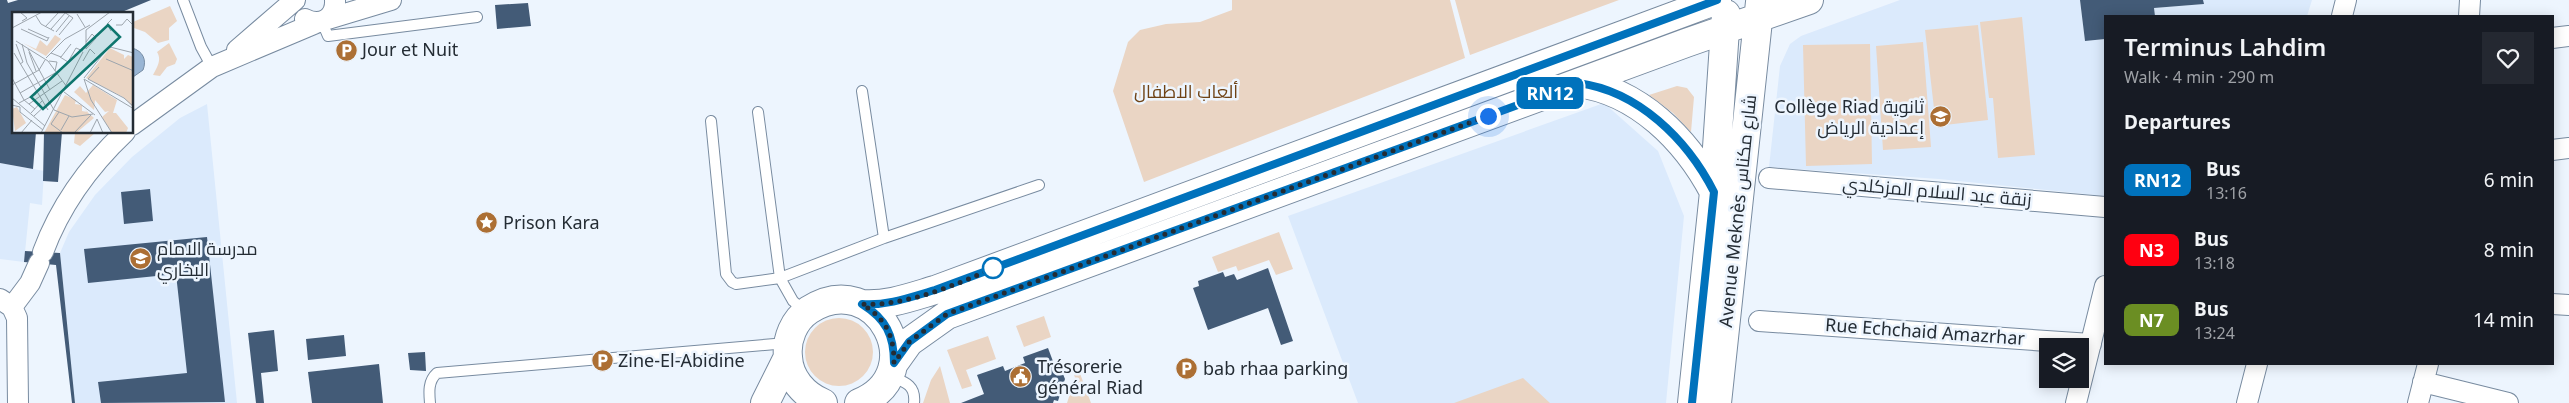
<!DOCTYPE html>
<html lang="en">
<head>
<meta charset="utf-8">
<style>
  body { margin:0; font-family:"Noto Sans",Cairo,sans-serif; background:#242831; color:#f1f3f6; height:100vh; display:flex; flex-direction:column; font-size:19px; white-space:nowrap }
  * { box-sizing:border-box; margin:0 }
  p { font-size:16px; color:#9ea1a6 }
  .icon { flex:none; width:28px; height:28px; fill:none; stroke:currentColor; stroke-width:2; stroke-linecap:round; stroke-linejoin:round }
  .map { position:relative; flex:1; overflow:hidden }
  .side { position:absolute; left:2104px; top:15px; width:450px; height:350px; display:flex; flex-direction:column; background:#171b24; border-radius:0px; box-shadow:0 2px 12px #0003 }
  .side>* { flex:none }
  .badge { padding:0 10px; border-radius:8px; font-size:18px; line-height:32px }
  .tools { position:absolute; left:2039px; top:338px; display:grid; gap:10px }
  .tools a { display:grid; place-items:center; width:50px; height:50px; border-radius:0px; background:#171b24; box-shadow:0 2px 12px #0003; font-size:25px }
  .you { position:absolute; width:25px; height:25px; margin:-12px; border:4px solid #fff; border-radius:50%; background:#1a73e8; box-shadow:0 0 0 8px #1a73e833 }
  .map>.badge { position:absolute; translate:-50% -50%; box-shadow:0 0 0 2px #fff }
  h2 { padding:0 20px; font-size:19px; line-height:45px }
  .round { display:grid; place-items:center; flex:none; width:52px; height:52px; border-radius:0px; background:#242831 }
  .head { display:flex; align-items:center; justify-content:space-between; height:85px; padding:0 20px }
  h1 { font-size:24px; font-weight:600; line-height:38px }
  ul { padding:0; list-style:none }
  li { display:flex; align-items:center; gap:15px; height:70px; padding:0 20px }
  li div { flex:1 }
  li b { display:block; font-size:19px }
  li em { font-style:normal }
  li .badge { min-width:55px; font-weight:700; text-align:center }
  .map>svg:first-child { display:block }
  .built { fill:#dbeafc }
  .green { fill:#ead5c4 }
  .water { fill:#99b5d4; stroke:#768ca4 }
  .building { fill:#435b77 }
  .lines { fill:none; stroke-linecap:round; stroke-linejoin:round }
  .lane-casing { stroke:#788ba0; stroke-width:12 }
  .street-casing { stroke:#788ba0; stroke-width:22 }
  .secondary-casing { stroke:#788ba0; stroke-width:30 }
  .lane { stroke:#fff; stroke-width:10 }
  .street { stroke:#fff; stroke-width:20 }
  .secondary { stroke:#fff; stroke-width:28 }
  .line-casing { stroke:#fff; stroke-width:11 }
  .line { stroke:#0072bc; stroke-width:8 }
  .walk { stroke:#242c34; stroke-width:5; stroke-dasharray:0 9 }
  .stop-dot { fill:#fff; stroke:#0072bc; stroke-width:2.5 }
  .labels { text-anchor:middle; stroke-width:5; stroke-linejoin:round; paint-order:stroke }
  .poi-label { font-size:18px; fill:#242c34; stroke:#edf5fe; text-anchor:start }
  .park-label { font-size:18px; fill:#6f4316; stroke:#edf5fe }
  .street-label { font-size:18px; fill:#242c34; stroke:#edf5fe }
  .inset-road { fill:none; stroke:#9da5ad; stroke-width:1 }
  .view { fill:#0f766e; fill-opacity:0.15; stroke:#0f766e; stroke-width:2.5 }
  .inset-edge { fill:none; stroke:#242c34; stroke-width:2.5 }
</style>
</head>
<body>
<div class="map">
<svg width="2569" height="403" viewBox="0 0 2569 403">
  <rect width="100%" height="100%" fill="#edf5fe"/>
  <path class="built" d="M1900,0H2080L2085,41L2105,39V196L1939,179L1769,167L1780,66L1790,44L1801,36Z
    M2203,0H2312L2307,16H2155L2154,8L2203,4Z
    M1604,103L1658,151L1684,216L1666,403H1358L1288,216Z
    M207,104L237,403H75L60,253L69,232L95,195L132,157L180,118Z
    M0,163L44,171L42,205L30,203L24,262L0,259Z"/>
  <path class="green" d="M1232,0H1450L1465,58L1144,182L1113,91L1128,42L1140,30L1166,24L1200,22L1232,10Z
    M1455,0H1619L1470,55Z
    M170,6L177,21L169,28V40L158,43L145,32L134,28L133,22Z
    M2022,17L2035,155L1998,158L1993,98H1989L1980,22Z
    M1978,25L1988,120L1936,126L1925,30Z
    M1923,42L1931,147L1883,150L1876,46Z
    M169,43L177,59L175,64L167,67L160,76L153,75C157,67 162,60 157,52Z
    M1870,44L1872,164L1806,166L1803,45Z
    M1677,86L1687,88L1694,97L1691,132L1673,113L1649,95Z
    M75,133V132L95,133L80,146L74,143Z
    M1279,232L1293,269L1276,275L1269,260L1238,271L1236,266L1218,272L1212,257Z
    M1044,316L1051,337L1024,347L1016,326Z
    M805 352a34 34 0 1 1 68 0a34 34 0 1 1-68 0Z
    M988,336L996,359L966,370L972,386L962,389L947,350Z
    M940,366L950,403H923L931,380Z
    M1078,368L1091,403H1067L1075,378L1073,370Z
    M1523,378L1550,403H1454Z"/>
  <path class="water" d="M132,48C143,51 147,60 143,70L133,77Z"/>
  <path class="building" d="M0,0H7L8,3L18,0H151L117,14H14V132H36L33,169L0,163Z
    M2080,0H2203L2204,4L2154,8L2155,16H2105V39L2085,41Z
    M528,3L531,26L497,29L495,5Z
    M44,132H62L58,182L43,181Z
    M150,189L153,221L124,224L121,192Z
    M207,237L225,402L101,403L98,382L187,373L176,274L88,283L84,249Z
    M25,251L60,253L75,403H72L56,265L24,262Z
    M1268,268L1293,341L1281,345L1268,308L1208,330L1193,288L1199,286L1198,281L1223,272L1225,277L1234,274L1237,280Z
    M274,330L278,371L261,373L264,403H256L248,333Z
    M344,335L346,356L308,360L306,339Z
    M1048,348L1054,364L1058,362L1065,379L1058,401L1054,400L1053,403H961L984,394L977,375L1003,366L1005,371L1025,363L1023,357Z
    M425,352L426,371L410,370L408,353Z
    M379,364L383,403H312L308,372Z"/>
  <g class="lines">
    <defs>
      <path id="lane" d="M183,0L201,47L212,67
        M322,22L328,36L477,17
        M862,91L884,238
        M758,112L780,278L793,301L806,312
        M711,121L726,274L732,282L736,284L780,278L884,238L1039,185
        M890,376C905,382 916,385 914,403
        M430,403C429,392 428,381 437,373L787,343"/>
      <path id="street" d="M2342,16L2346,0
        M2469,16L2470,0
        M305,19C321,27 336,18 335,0
        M328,19L391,0
        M2552,38L2569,36
        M237,50L295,0
        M132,125L212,67L316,23
        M2552,150L2569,148
        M1769,178L2105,207
        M43,252C60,206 89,166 125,132
        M0,299L12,307L17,318L18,403
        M2552,304L2569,305
        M12,307L30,283L39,263
        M1759,321L2091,344
        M2423,382L2508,403
        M2076,403L2105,286
        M2247,403L2257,364
        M2418,403L2428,364"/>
      <path id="secondary" d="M1578,83C1638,91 1686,139 1714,192
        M862,304C887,306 911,297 935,290L1717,0
        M894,363L909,342L947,315L1686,43L1809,0
        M765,403L788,357
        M823,403C804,395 789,378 788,357C786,339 794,320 809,310C877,266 933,373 859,403
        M1692,403L1714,192L1726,14
        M1717,403L1760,2"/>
    </defs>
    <use href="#lane" class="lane-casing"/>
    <use href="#street" class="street-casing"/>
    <use href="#secondary" class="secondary-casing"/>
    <use href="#lane" class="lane"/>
    <use href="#street" class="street"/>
    <use href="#secondary" class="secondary"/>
  </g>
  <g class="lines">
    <defs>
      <path id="line" d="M1692,403L1714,192C1687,139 1638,91 1578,83L947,314L909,342L894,363C894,335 886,319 862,304C887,306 911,297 935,290L1717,0"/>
    </defs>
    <use href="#line" class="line-casing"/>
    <use href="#line" class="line"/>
    <path class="walk" d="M993,268C957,285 902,307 862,304C886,319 894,335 894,363L909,342L947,314L1488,116"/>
  </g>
  <defs>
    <symbol id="parking-disc" viewBox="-11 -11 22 22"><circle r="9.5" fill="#ac6f34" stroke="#edf5fe"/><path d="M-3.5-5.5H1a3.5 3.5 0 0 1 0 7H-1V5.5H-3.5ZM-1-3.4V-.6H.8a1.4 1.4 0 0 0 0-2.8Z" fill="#fff"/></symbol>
    <symbol id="university-disc" viewBox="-11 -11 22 22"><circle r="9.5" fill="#ac6f34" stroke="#edf5fe"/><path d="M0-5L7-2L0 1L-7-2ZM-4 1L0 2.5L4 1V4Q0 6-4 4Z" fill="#fff"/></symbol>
    <symbol id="sight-disc" viewBox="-11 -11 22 22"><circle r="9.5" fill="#ac6f34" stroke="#edf5fe"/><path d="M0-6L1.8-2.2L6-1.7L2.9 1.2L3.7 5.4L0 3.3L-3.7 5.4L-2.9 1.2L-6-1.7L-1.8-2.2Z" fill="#fff"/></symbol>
    <symbol id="school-disc" viewBox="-11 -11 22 22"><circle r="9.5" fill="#ac6f34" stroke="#edf5fe"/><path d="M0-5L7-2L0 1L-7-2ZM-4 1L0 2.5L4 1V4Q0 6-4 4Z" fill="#fff"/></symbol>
    <symbol id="civic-disc" viewBox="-11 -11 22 22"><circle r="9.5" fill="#ac6f34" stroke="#edf5fe"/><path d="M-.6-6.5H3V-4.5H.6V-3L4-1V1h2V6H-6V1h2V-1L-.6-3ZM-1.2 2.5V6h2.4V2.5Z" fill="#fff"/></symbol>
  </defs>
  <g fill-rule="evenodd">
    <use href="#parking-disc" x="334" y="38" width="25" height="25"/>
    <use href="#university-disc" x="1928" y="104" width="25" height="25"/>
    <use href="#sight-disc" x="474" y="210" width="25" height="25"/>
    <use href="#school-disc" x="128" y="246" width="25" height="25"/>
    <use href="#parking-disc" x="590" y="348" width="25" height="25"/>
    <use href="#parking-disc" x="1174" y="356" width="25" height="25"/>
    <use href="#civic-disc" x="1008" y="364" width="25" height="25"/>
  </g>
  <circle class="stop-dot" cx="993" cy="268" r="10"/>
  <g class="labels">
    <g class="poi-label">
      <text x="362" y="56">Jour et Nuit</text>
      <text x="1924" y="113" text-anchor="end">Collège Riad ثانوية<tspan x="1924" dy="21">إعدادية الرياض</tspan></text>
      <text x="503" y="229">Prison Kara</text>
      <text x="157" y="255">مدرسة الامام<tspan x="157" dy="21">البخاري</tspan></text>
      <text x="618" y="367">Zine-El-Abidine</text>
      <text x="1037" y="373">Trésorerie<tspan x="1037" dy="21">général Riad</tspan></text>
      <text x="1203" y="375">bab rhaa parking</text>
    </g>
    <g class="park-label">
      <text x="1186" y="98">ألعاب الاطفال</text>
    </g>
    <g class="street-label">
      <text transform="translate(1937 192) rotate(5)" y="6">زنقة عبد السلام المزكلدي</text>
      <text transform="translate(1738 211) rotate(-84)" y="6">Avenue Meknès شارع مكناس</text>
      <text transform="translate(1925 332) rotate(4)" y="6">Rue Echchaid Amazrhar</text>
    </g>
  </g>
  <g transform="translate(12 12)">
    <rect width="121" height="121" fill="#edf5fe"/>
    <path d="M43,23L49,27L34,44L11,31L24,37L28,28L35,34ZM98,36L112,43V47L116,43L121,45V95L111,85L74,66ZM81,73L105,88L101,101H104L116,116L114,121H100L90,105L97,99L93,100L83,88L82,98L62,80L68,74L74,81ZM53,83L64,88L63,92L70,93V99L76,100L72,97L82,106L64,121H32ZM5,95L14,111L3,119L0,97Z" fill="#ead5c4"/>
    <path class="inset-road" d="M8,0L15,6L10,9M65,2L73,15M24,4L29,12L42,19M104,13H110L115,7L122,14M33,15L47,0M0,16L30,0M9,17L35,29L37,25M16,17L36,26M39,17L54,0M99,19L95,12L100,7M44,20L57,4M47,23L61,6L52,0M53,27L78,13M4,29L36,49L55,75M74,30L80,22L84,26L74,37M4,32L11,50L8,52M10,32L15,51L42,98L60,105L81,102M98,35L122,41M16,37L38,78M74,37V18L98,0M17,40L24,59M2,41L36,98M39,41L49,45L59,32M48,45L56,50L64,36L71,39M34,46L53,27M94,47L122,59M37,49L45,50L43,59M71,49L78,37L83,42M87,55L76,67L112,86L122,95M0,66L12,88L23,97M72,66L96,36M72,67L79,88L100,121M72,67L122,97M0,73L27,58L33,48M52,80L83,103M8,81L43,61M0,86L33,114M7,91L24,82M17,92L50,69M0,93L8,95V100L31,118M47,100L39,112L51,121M19,101L30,89M22,104L37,90M85,107L91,121M49,118L57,104M9,121L20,108M29,121L71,40M62,121L79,103M78,121L85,107"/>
    <path class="view" d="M96,13L108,25L31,97L19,85Z"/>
    <rect width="121" height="121" class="inset-edge"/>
  </g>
</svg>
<div class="tools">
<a><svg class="icon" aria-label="layers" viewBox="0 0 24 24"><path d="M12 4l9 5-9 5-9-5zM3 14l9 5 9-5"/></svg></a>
</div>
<div class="you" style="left:1488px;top:116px"></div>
<b class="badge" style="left:1550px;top:93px;background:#0072bc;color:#fff">RN12</b>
<section class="side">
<div class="head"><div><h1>Terminus Lahdim</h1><p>Walk · 4 min · 290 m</p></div><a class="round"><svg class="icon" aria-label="heart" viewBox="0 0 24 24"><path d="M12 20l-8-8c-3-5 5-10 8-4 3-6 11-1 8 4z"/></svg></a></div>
<h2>Departures</h2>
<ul>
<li><span class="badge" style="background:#0072bc;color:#fff">RN12</span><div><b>Bus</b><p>13:16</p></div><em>6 min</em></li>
<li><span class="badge" style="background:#f01;color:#fff">N3</span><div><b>Bus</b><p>13:18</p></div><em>8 min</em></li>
<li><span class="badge" style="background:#6b8e23;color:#fff">N7</span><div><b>Bus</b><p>13:24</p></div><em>14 min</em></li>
</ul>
</section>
</div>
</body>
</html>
